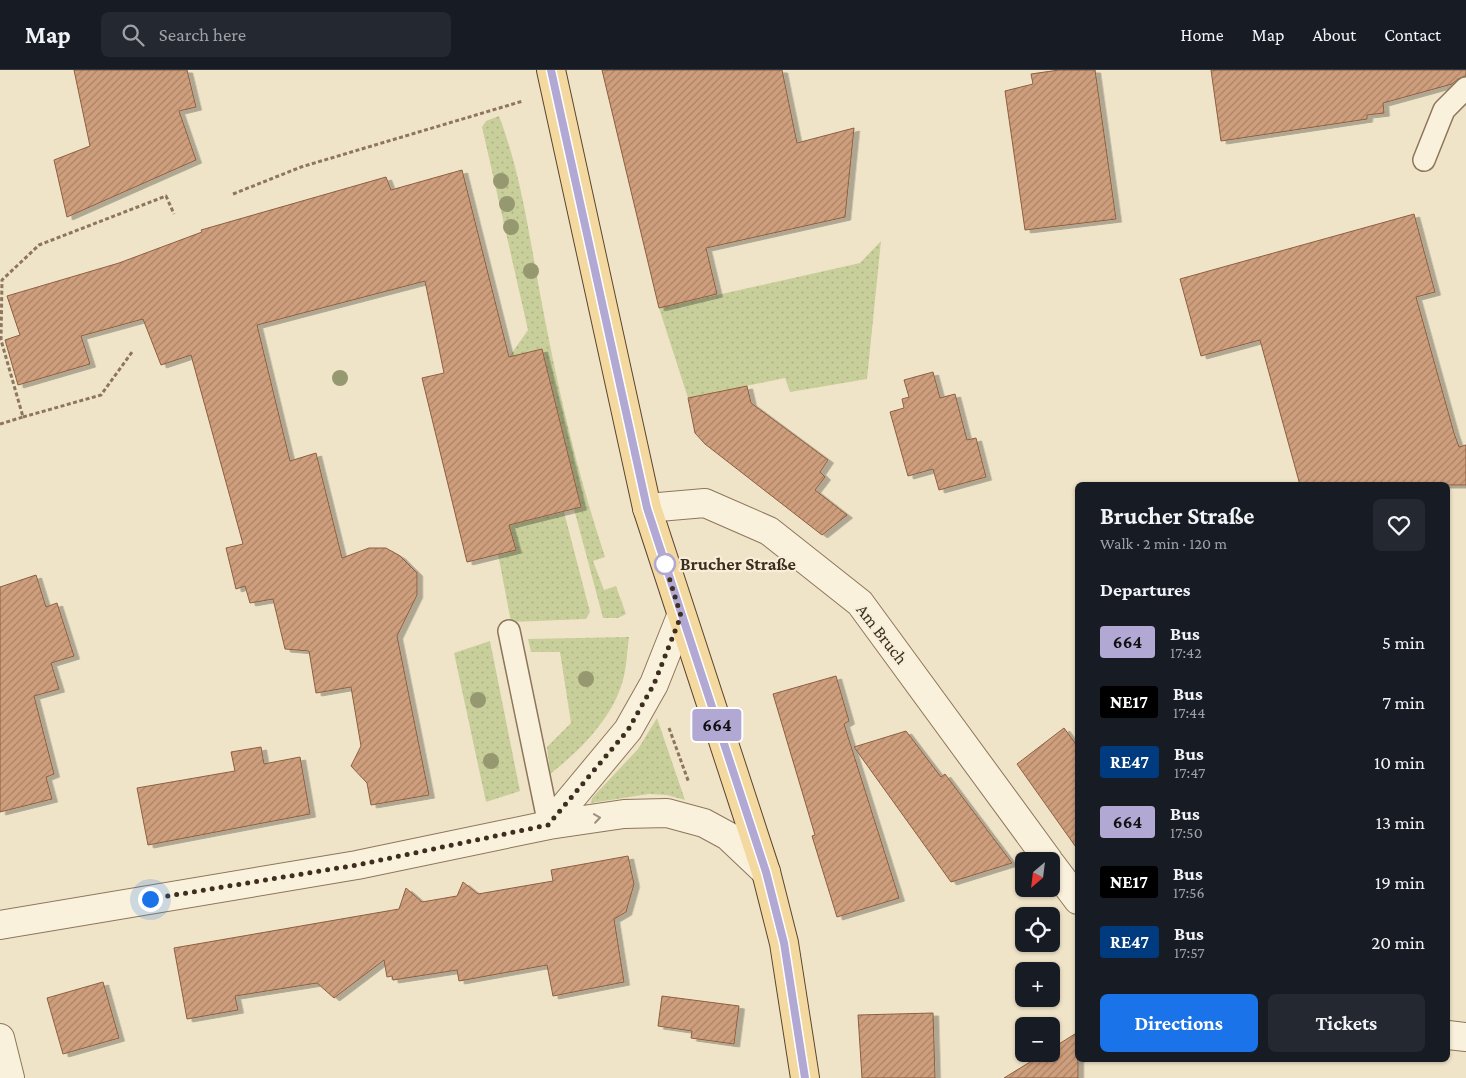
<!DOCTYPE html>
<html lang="en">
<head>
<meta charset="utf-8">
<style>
  body { margin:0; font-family:"Crimson Pro",serif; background:#242831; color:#f1f3f6; height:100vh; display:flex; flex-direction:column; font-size:19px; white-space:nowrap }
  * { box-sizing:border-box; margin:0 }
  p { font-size:16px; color:#9ea1a6 }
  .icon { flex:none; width:28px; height:28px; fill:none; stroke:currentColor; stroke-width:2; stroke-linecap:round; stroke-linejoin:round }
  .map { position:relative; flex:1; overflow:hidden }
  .sheet { position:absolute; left:1075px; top:412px; width:375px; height:580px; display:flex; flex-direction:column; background:#171b24; border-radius:8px; box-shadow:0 1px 4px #0004 }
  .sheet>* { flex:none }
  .badge { padding:0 10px; border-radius:4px; font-size:18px; line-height:32px }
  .needle { width:32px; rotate:208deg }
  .fabs { position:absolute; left:1015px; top:782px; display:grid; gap:10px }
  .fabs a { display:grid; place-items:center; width:45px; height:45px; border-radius:8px; background:#171b24; box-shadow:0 1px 4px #0004; font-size:25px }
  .you { position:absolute; width:25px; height:25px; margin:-12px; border:4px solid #fff; border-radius:50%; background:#1a73e8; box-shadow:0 0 0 8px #1a73e833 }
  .map>.badge { position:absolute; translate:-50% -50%; box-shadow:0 0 0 2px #fff }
  h2 { padding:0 25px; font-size:19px; line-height:45px }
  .round { display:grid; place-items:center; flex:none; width:52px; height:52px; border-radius:8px; background:#242831 }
  .summary { display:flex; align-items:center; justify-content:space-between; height:85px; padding:0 25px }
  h1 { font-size:24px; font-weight:700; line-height:38px }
  .cta { display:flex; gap:10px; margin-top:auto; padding:10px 25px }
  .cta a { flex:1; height:58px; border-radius:8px; background:#1a73e8; color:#fff; font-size:20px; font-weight:700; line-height:58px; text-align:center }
  .cta a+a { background:#242831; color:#f1f3f6 }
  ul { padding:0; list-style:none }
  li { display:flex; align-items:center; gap:15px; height:60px; padding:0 25px }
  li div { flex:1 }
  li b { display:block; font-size:19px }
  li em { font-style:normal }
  li .badge { min-width:55px; font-weight:700; text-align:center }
  header { display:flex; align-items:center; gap:30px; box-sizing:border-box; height:70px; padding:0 25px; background:#171b24; border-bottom:1px solid #363941 }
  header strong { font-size:24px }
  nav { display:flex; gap:28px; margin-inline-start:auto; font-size:18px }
  .search { width:350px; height:45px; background:#242831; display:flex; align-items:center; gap:12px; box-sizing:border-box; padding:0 18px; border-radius:8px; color:#9ea1a6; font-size:19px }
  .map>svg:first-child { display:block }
  .grass { fill:url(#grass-dots) }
  .building { fill:url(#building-hatch); stroke:#8d5f41; filter:url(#shadow) }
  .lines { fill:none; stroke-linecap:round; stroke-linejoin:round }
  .lane-casing { stroke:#8d765c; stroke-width:24 }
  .street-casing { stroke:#8d765c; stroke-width:30 }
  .primary-casing { stroke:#5b4430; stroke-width:30 }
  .path { stroke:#8d765c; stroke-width:3; stroke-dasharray:4 2.5; stroke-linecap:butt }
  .lane { stroke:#faf1dc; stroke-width:21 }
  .street { stroke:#faf1dc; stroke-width:28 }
  .primary { stroke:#f3d9a0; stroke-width:28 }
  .tree { fill:#96986f }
  .oneway { stroke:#9c907e }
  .line-casing { stroke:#fff; stroke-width:11 }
  .line { stroke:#b1a9d4; stroke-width:8 }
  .walk { stroke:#3d2e20; stroke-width:5; stroke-dasharray:0 9 }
  .stop-dot { fill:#fff; stroke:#b1a9d4; stroke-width:2.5 }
  .labels { text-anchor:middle; stroke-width:4.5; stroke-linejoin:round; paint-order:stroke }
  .stop-label { font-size:18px; font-weight:bold; fill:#3d2e20; stroke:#f7eed8; text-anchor:start }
  .street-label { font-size:18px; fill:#3d2e20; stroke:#f7eed8 }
</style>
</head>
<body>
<header>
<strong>Map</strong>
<div class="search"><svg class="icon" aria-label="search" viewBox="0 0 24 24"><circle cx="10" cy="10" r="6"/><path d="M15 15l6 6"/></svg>Search here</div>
<nav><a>Home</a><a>Map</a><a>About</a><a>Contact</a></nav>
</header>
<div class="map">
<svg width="1466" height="1008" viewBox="0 0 1466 1008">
  <defs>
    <pattern id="grass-dots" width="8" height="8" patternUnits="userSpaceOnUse" patternTransform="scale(1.25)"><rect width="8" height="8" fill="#c9cf9b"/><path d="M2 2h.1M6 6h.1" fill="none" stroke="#aeb285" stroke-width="1.8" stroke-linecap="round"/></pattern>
    <pattern id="building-hatch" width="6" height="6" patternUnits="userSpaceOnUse" patternTransform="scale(1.25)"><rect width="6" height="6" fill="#cf9f7d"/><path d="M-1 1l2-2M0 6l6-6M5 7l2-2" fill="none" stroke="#a98266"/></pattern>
    <filter id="shadow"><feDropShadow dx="5.5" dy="3" stdDeviation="0" flood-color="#0004"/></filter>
  </defs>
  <rect width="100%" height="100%" fill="#f0e4c8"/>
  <path class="grass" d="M499,46C522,106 530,172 542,234C558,320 578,405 605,487L593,491L604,520L616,516L626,544L618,548H603L574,439L581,437L542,279L509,287L528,260L482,57L486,51Z
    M881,171L867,309L790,322L785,308L688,328L659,238L860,193Z
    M564,442L590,542L586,549L511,552L498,484L516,480L509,455Z
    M629,567C627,580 627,593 624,606C615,646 581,680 550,704L547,677L571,653L560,582H531L528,569Z
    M490,571L520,721L486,732L454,583Z
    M657,648L685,730L667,725L649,724L591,733L592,728L638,679Z"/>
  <path class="building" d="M74,0H187L196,37L179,41L196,90L67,147L54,90L90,76Z
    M602,0H782L797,73L854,58L845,147L706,178L717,224L659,238Z
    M1059,0H1095L1116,149L1025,160L1005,21L1033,14L1031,4Z
    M1211,0H1466V6L1458,9L1452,14L1383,33L1384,43L1367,45V49L1221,71Z
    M462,100L509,287L542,279L581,437L509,455L516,480L467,492L422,308L444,303L425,211L257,255L290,391L316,383L342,488L369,478H386L400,486L417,503V525L397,566L429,725L371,735L367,713L351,696L361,676L351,617L316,623L309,581L285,579L273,529L250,533L245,516L236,519L226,478L243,474L191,285L161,295L143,249L81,266L90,294L18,315L5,270L20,265L7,226L119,193L202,162L201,160L386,107L391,120Z
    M1414,144L1435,222L1416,227L1454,363L1459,377L1466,375V415H1300L1260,270L1201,286L1180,209Z
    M933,302L940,328L955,324L967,370L976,368L986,407L939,420L933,399L908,406L890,342L904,338L902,329L909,327L904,310Z
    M747,316L751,333L828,390L820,402L825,407L815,420L847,445L822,465L705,374L695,363L688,328Z
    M36,505L46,537L57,533L74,586L51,593L59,619L34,626L54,704L46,707L52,729L0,742V517Z
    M836,606L849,651L844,654L899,828L837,847L812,766L815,765L773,624Z
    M1064,658L1078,677V780L1017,694Z
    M906,661L941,707L945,704L1012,793L951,812L854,677Z
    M261,677L264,694L300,687L310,744L148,775L137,718L235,701L231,682Z
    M628,786L634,814L626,842L614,849L624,912L553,926L547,895L459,911L457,900L393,910L392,906L387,907L384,890L334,928L317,913L235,926L238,940L187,949L174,878L399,839L406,818L422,832L457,826L463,812L478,824L553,811L551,800Z
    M103,912L119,968L63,984L47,928Z
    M662,926L739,936L734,974L691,968L692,961L658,956Z
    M933,943L935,1008H862L858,945Z
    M1078,962V1008H1004L1043,984H1051V979Z"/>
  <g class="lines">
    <defs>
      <path id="lane" d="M1424,90L1444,40L1466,18
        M509,561L549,755"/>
      <path id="street" d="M647,438L705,433L769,461L860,533L1049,791
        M549,755L628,660L654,614L681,546
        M1051,794L1078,830
        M0,855L357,795L549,755L624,744L667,743L704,753L728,766L766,802
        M1448,965L1466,967
        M0,968L10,1008"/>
      <path id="primary" d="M551,0L647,438L766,802L784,873L805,1008"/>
    </defs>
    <use href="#lane" class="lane-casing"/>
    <use href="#street" class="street-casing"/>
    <use href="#primary" class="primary-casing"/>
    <path class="path" d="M233,124L301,97L523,31
      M23,347L101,325L132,282
      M0,354L23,347L1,270L2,210L39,175L166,126L174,144
      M669,658L689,713"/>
    <use href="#lane" class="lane"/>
    <use href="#street" class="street"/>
    <use href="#primary" class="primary"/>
  </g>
  <g class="tree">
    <circle cx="501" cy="111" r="8"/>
    <circle cx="507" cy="134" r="8"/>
    <circle cx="511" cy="157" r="8"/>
    <circle cx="531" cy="201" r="8"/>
    <circle cx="340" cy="308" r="8"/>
    <circle cx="586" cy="609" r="8"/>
    <circle cx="478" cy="630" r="8"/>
    <circle cx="491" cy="691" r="8"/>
  </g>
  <defs><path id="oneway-chevron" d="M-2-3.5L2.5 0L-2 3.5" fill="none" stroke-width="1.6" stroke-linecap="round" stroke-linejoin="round" transform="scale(1.25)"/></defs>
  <use class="oneway" href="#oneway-chevron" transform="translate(597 748) rotate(-8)"/>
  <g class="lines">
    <defs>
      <path id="line" d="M551,0L647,438L766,802L784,873L805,1008"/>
    </defs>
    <use href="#line" class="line-casing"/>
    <use href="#line" class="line"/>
    <path class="walk" d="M150,829L357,795L548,755L628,660L654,614L681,546L664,491L665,494"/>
  </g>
  <circle class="stop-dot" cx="665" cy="494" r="10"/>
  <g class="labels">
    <g class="stop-label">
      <text x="680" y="500">Brucher Straße</text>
    </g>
    <g class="street-label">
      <text transform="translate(882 564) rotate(52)" y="6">Am Bruch</text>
    </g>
  </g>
</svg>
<div class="fabs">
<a><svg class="needle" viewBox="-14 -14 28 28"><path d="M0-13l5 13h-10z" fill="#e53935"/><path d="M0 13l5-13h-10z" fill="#9ea1a6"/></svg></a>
<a><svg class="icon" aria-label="locate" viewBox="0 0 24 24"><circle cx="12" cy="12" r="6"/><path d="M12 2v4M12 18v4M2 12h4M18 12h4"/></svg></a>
<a>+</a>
<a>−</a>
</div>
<div class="you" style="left:150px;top:829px"></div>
<b class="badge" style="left:717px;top:655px;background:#b1a9d4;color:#111">664</b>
<section class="sheet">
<div class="summary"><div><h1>Brucher Straße</h1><p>Walk · 2 min · 120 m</p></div><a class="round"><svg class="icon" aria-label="heart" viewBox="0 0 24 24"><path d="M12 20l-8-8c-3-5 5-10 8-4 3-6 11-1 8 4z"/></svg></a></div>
<h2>Departures</h2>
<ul>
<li><span class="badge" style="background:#b1a9d4;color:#111">664</span><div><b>Bus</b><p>17:42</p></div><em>5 min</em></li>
<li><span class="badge" style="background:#000;color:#fff">NE17</span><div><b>Bus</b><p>17:44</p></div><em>7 min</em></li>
<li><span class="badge" style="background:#003b80;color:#fff">RE47</span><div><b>Bus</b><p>17:47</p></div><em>10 min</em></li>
<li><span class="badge" style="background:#b1a9d4;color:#111">664</span><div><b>Bus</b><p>17:50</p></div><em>13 min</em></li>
<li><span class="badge" style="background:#000;color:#fff">NE17</span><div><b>Bus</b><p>17:56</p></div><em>19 min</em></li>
<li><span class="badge" style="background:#003b80;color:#fff">RE47</span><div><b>Bus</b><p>17:57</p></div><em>20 min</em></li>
</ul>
<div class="cta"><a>Directions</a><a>Tickets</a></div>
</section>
</div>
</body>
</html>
